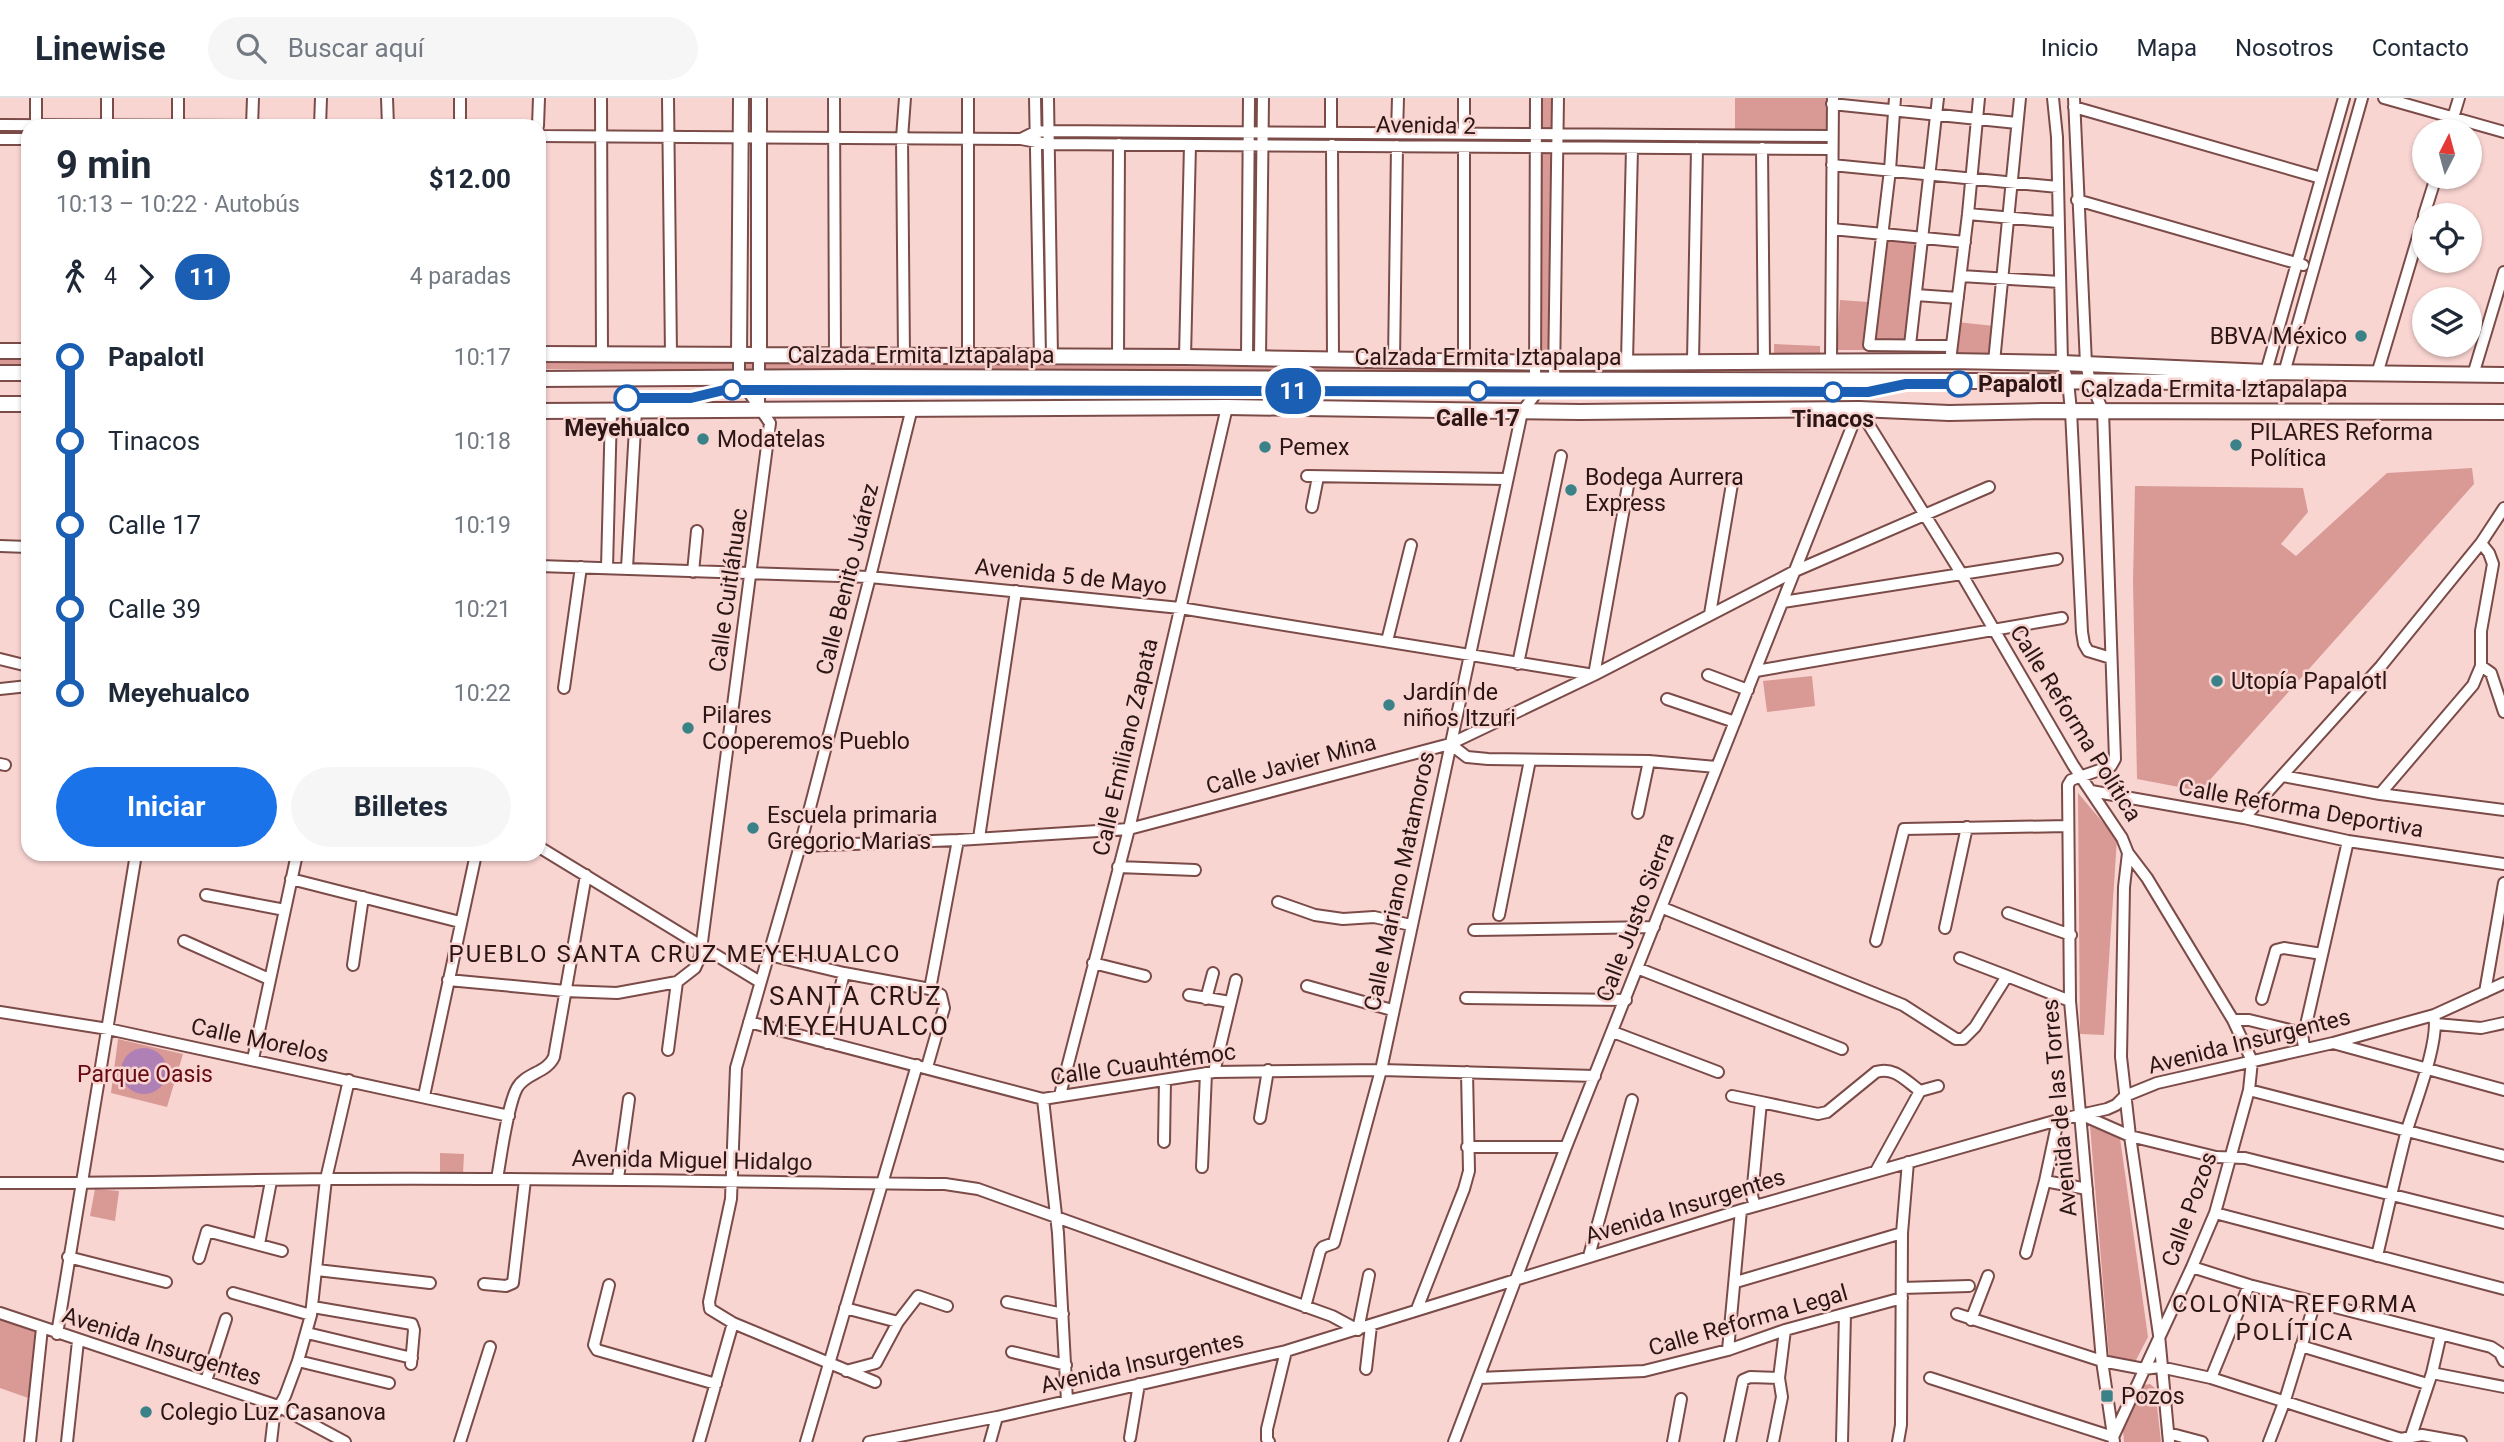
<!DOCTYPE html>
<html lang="es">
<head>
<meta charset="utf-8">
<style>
  body { margin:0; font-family:Roboto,sans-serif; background:#f6f6f7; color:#1f2937; height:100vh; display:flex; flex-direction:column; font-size:26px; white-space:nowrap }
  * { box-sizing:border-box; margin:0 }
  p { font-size:23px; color:#747a83 }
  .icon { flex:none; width:38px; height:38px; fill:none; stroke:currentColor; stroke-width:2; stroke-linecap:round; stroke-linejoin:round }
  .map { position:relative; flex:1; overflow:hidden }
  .details { position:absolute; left:21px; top:21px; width:525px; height:742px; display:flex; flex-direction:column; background:#fff; border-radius:21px; box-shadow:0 2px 5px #0004 }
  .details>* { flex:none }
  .badge { padding:0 14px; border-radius:23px; font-size:24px; line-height:46px }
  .needle { width:46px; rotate:6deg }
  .tools { position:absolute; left:2412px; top:21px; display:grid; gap:14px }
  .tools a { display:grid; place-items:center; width:70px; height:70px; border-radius:50%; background:#fff; box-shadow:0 2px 5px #0004; font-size:35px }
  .map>.badge { position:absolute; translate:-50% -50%; box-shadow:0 0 0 4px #fff }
  .legs { display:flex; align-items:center; gap:10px; height:77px; padding:0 35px; font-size:23px }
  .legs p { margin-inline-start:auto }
  .head { display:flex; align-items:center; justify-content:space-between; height:119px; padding:0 35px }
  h1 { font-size:38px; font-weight:700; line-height:52px }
  .button { display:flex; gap:14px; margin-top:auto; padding:14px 35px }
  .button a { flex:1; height:80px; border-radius:42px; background:#1a73e8; color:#fff; font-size:28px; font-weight:700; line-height:80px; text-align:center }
  .button a+a { background:#f6f6f7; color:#1f2937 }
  ul { padding:0 35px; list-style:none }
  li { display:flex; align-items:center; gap:24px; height:84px; font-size:26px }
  li i { display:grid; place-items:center; width:10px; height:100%; margin:0 9px; background:currentColor }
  li i::after { content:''; width:18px; height:18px; margin:-9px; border:5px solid; border-radius:50%; background:#fff }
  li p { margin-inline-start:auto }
  li:first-child i { background:linear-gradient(#0000 50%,currentColor 0) }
  li:last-child i { background:linear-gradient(currentColor 50%,#0000 0) }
  header { display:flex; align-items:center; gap:42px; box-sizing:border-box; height:98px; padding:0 35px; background:#fff; border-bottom:2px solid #e0e1e3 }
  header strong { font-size:33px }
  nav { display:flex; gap:38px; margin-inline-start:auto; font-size:24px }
  .search { width:490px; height:63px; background:#f6f6f7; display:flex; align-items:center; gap:18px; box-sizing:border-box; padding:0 24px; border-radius:38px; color:#747a83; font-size:26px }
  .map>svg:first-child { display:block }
  .green { fill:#d99995 }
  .water { fill:#af80b5 }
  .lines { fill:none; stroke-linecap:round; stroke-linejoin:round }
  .minor-casing { stroke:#7b4b48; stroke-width:14 }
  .major-casing { stroke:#7b4b48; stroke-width:18 }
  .minor { stroke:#fff; stroke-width:10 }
  .major { stroke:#fff; stroke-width:14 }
  .line-1-casing { stroke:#fff; stroke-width:16 }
  .line-1 { stroke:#1a5fb4; stroke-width:10 }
  .poi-dot { fill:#3a8288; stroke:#f9d5d2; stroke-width:2.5 }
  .stop-1-dot { fill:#fff; stroke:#1a5fb4; stroke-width:3.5 }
  .labels { text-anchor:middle; stroke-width:5; stroke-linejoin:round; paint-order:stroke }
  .street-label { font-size:23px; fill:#2b1615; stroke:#f9d5d2 }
  .poi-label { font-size:23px; fill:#2b1615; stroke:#f9d5d2; text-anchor:start }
  .stop-label { font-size:23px; font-weight:bold; fill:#2b1615; stroke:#f9d5d2 }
  .park-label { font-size:23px; fill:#650913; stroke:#f9d5d2 }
  .neighbourhood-label { font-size:24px; letter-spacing:2px; fill:#2b1615; stroke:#f9d5d2 }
  .quarter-label { font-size:26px; letter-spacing:2px; fill:#2b1615; stroke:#f9d5d2 }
</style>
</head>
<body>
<header>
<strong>Linewise</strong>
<div class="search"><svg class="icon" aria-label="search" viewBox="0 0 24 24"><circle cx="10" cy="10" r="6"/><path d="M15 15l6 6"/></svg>Buscar aquí</div>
<nav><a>Inicio</a><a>Mapa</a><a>Nosotros</a><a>Contacto</a></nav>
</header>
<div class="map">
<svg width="2504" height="1344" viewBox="0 0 2504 1344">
  <rect width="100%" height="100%" fill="#f9d5d2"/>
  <path class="green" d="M1541,0H1553L1550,255L1538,256Z
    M1735,0H1826V35L1735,32Z
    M1574,39H1824L1825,48L1574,47Z
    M1886,138L1920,142L1908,244H1872Z
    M1840,202L1868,204L1865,252H1837Z
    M1957,224L1994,228L1991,259L1954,256Z
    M1774,246L1820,248V256H1774Z
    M0,259H28V267H0Z
    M539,263L1515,271L1513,278L539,271Z
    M2472,370L2474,386L2200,693L2137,681L2133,484L2135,388L2303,390L2308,414L2281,446L2296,458L2387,375Z
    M1812,578L1815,608L1767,614L1763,583Z
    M2078,695L2117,741L2104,937L2080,936Z
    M118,941L183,956L167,1009L111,995Z
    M2090,1028L2120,1040L2148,1239L2135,1264L2109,1258Z
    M440,1055L464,1056L463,1076H440Z
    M95,1091L119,1093L115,1123L90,1118Z
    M0,1221L43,1234L34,1302L0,1290Z
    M2150,1286L2155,1290L2161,1344H2124L2123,1333L2144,1287Z"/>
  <path class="water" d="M121 973a23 23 0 1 1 46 0a23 23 0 1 1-46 0Z"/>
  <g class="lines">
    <defs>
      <path id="minor" d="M107,0V27
        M387,0L388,28
        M601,0L602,257
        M668,0L671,257
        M834,0L835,258
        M968,0V259
        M1035,0L1040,259
        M1048,0L1052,259
        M1895,0L1890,72L1869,247L1951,248
        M2053,0L2057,39L2062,265L2068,283L2071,313L2082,534L2084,546L2088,553L2111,560
        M2074,0L2086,266L2090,283L2103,313L2115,661L2111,668L2071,682L2068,687L2070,903L2102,1263L2114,1344
        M2384,0L2504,34
        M1832,6L2017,25
        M2074,9L2321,80
        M36,26V0
        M0,27L274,28
        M178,28V0
        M252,28L253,0
        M320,28L321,0
        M460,28V0
        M538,28L539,0
        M2449,33L2459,0
        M1331,34V0
        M1397,35L1398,0
        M1464,36V0
        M539,38L1021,41L1047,46L1832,51
        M0,41H28
        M1021,41L1035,34L1047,33L1832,38
        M1332,47L1333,262
        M1762,50L1764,263
        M1832,67L2058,89
        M2077,102L2303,167
        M1968,116L2058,124
        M2424,117L2436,79
        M1832,131L1965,144
        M539,163V256
        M1961,178L2060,184
        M1916,197L1958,200
        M1910,247L1938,0
        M1951,255L1968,116L1979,0
        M759,258V311
        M904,258L902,40L905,0
        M1118,259L1119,46
        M1185,259L1190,47
        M1247,260L1249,0
        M1260,260L1263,0
        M1394,263L1397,48
        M1627,263L1632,50
        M1693,263L1697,50
        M1831,263L1833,0
        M1464,264V49
        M1994,264L2020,0
        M2266,274L2344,0
        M2284,275L2362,0
        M2377,276L2424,119
        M2473,277L2504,174
        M1535,288L1536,0
        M1859,311L1961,475L2073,667L2122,740L2128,755L2147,780L2233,922L2252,963L2249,992L2215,1115L2192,1169L2114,1337
        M1307,378L1506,381
        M1312,409L1318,379
        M2481,445L2489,455L2493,466L2481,533V568L2491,575L2504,614
        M0,448L28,449
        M539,468L870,479L1180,510L1594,577L1629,382
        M607,470L611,313
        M627,470L636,313
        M693,474L697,433
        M1783,504L2057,461
        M1710,516L1733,380
        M1387,543L1411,447
        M0,561L28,568
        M1518,566L1561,358
        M1756,573L2062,520
        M1708,577L1748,592
        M564,590L581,469
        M0,591L28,588
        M1667,601L1735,624
        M1450,646L1467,659L1488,661L1649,663L1716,669
        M0,666L5,667
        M2283,678L2380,696L2504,712
        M2091,693L2244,720L2348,743L2504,766
        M2380,696L2473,587L2481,568
        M1638,715L1649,663
        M2244,720L2381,568L2481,445L2504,410
        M979,740L1016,493
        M800,748L958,742L1129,731L1450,646L1594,577L1795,473L1989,389
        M539,749L760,884
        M2128,755L2124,789L2121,959L2130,1038L2159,1237L2169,1344
        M1118,769L1195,772
        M291,781L460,824
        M206,797L285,812
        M1278,804L1315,817L1343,821L1374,819L1411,827
        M1663,810L1903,907L1956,941H1963L1975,929L2007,878L2070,903
        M2008,815L2071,837
        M1499,817L1530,662
        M1945,830L1967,729
        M1474,832L1654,829
        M184,843L269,881
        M1876,843L1904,731L2068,728
        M769,857L844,875L930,891
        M1960,860L2007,878
        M1093,865L1145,878
        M353,867L363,799
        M1637,870L1842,951
        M448,882L565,893L617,895L677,884L695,870L700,859L770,325L739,280V258
        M1307,888L1392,912
        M2485,894L2504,785
        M1189,897L1230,904
        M1466,900L1626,902
        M1206,901L1213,875
        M2262,901L2276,852L2284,850L2322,856
        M0,914L108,931L509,1018
        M2233,922H2249L2302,935
        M749,924L1043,1001L1214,974L1381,972L1595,978
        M2436,926L2481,930L2504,925
        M1613,934L1718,974
        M827,945L844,875
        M2333,945L2504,992
        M2304,950L2302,935L2306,927L2348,743
        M668,952L677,884
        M253,961L297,756
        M927,969L944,910L941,897L930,891L958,742
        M1214,974L1236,882
        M2249,992L2504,1058
        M1920,993L1938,988
        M1060,997L1129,731L1227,309
        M424,998L476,756
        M1732,998L1761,1004
        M1043,1001L1058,1135L1067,1303
        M2080,1016L2130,1038L2216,1059L2245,1060L2504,1125
        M1260,1020L1268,972
        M1164,1044L1165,982
        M1467,1049H1566
        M1202,1069L1206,975
        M618,1080L629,1001
        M497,1081C501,1059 507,1009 517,990C525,975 547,975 554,959L586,777
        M2045,1083L2087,1091
        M0,1085C109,1086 218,1082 327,1081C533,1079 739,1084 945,1086L978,1091L1332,1218L1358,1232L1369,1177
        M1755,1108L1752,1098L1761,1004L1818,1016L1827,1014L1876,974C1894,968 1906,983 1920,993L1876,1073
        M2215,1115L2504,1191
        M259,1146L271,1083
        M2026,1155L2045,1083L2058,1022
        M1589,1158L1632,1002
        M2377,1158C2387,1116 2396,1074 2407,1032C2415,1005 2440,942 2434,917
        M68,1159L166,1184
        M199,1160L207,1133L282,1153
        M2192,1169L2249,1187L2491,1249L2500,1255L2504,1263
        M317,1172L430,1185
        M1736,1184L1902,1135
        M484,1186L506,1188L513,1185L525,1082
        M609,1187L594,1247L597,1252L716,1286
        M1902,1190L1969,1188
        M233,1195L311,1217
        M1007,1204L1063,1216
        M313,1209L412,1226L414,1232L411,1266
        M1305,1209L1320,1153L1323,1149L1334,1145L1381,972L1522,314L1537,294L1554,281L1558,0
        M845,1210L898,1224L918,1198L947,1208
        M1417,1211L1464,1091L1469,1073L1467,974
        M0,1215L278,1308L345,1344
        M1957,1216L2102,1263L2144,1271L2160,1269L2211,1280L2401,1341L2422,1337L2461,1344
        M1971,1222L1988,1178
        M733,1225L875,1284
        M307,1235L412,1260
        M57,1236L136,756
        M2301,1248L2427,1286
        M1728,1252L1741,1112
        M1012,1254L1066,1267
        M298,1263L389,1285
        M1366,1271L1371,1228
        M846,1273L876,1265L898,1224
        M2432,1275L2504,1289
        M1479,1280L1644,1273L1728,1252L1785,1232L1902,1200
        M1930,1280L2113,1339
        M2211,1280L2249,1187
        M206,1283L226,1221
        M2168,1335L2202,1344
        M1130,1340L1139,1286
        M30,1344L42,1230
        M67,1344L78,1243
        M271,1344L274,1318L285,1298L298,1263L311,1217L326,1081L349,982
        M460,1344L490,1249
        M699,1344L733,1225L710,1211L709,1204L731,1101L736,970L800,748L870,479L912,310
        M806,1344L917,967
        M869,1344L997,1319L1286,1253L1741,1112L2058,1022L2107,1011L2116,1007L2125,998L2157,985L2333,945L2434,917L2504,885
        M990,1344L997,1319
        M1269,1344L1267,1341V1331L1286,1253
        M1454,1344L1566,1049L1859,311
        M1673,1344L1681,1301
        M1730,1344L1743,1282L1750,1279L1779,1280
        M1773,1344L1782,1299L1779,1280L1785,1232
        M1842,1344L1845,1216
        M1898,1344L1901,1327L1902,1135L1908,1064
        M2269,1344L2285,1302L2315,1204
        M2409,1344L2432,1275L2441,1236"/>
      <path id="major" d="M0,253H28
        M539,256L1185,259L1555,265L1950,263L2062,265L2266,274L2504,277
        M739,258L741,0
        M759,258V0
        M0,275H28
        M539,281L853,279L2230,284H2249L2265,275
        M0,306H28
        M539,313L1227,309L1580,314L1859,311L1949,315L2042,313L2504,314"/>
    </defs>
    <use href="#minor" class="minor-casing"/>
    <use href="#major" class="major-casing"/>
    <use href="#minor" class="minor"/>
    <use href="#major" class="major"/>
  </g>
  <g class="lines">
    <defs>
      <path id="line-1" d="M627,300H691L724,292L1868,294L1906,286H1959"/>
    </defs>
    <use href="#line-1" class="line-1-casing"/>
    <use href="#line-1" class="line-1"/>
  </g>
  <g class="poi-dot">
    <circle cx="2361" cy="238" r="7"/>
    <circle cx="703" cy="341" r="7"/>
    <circle cx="2236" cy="347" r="7"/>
    <circle cx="1265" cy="349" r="7"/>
    <circle cx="1571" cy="392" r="7"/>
    <circle cx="2217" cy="583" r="7"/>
    <circle cx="1389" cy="607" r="7"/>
    <circle cx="688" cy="630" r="7"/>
    <circle cx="753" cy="730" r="7"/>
    <rect x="2100" y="1291" width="14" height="14" rx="3.5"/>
    <circle cx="146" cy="1314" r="7"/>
  </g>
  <g class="stop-1-dot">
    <circle cx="1959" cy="286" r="12"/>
    <circle cx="732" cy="292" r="9"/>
    <circle cx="1478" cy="293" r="9"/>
    <circle cx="1833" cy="294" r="9"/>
    <circle cx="627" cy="300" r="12"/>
  </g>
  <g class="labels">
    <g class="street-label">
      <text transform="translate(1426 27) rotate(1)" y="8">Avenida 2</text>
      <text x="921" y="265">Calzada Ermita Iztapalapa</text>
      <text x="1488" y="267">Calzada Ermita Iztapalapa</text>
      <text x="2214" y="299">Calzada Ermita Iztapalapa</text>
      <text transform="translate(1071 478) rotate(6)" y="8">Avenida 5 de Mayo</text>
      <text transform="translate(847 481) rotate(-76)" y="8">Calle Benito Juárez</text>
      <text transform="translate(728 492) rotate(-82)" y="8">Calle Cuitláhuac</text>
      <text transform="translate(2076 625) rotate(58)" y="8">Calle Reforma Política</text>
      <text transform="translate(1125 649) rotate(-77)" y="8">Calle Emiliano Zapata</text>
      <text transform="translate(1291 666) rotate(-15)" y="8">Calle Javier Mina</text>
      <text transform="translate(2301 710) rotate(10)" y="8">Calle Reforma Deportiva</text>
      <text transform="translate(1399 783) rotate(-78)" y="8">Calle Mariano Matamoros</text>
      <text transform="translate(1635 819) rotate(-69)" y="8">Calle Justo Sierra</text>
      <text transform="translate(260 942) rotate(12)" y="8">Calle Morelos</text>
      <text transform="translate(2249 943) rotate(-14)" y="8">Avenida Insurgentes</text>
      <text transform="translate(1143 966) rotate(-8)" y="8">Calle Cuauhtémoc</text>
      <text transform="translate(2059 1010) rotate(-95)" y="8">Avenida de las Torres</text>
      <text transform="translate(692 1062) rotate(1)" y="8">Avenida Miguel Hidalgo</text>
      <text transform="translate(1685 1108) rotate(-17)" y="8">Avenida Insurgentes</text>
      <text transform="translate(2189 1111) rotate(-70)" y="8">Calle Pozos</text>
      <text transform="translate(1748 1222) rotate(-16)" y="8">Calle Reforma Legal</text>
      <text transform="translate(162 1248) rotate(18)" y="8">Avenida Insurgentes</text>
      <text transform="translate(1142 1264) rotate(-13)" y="8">Avenida Insurgentes</text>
    </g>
    <g class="poi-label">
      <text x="2347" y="246" text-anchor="end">BBVA México</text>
      <text x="2250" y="342">PILARES Reforma<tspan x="2250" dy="26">Política</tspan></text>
      <text x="717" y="349">Modatelas</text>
      <text x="1279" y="357">Pemex</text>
      <text x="1585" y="387">Bodega Aurrera<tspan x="1585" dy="26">Express</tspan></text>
      <text x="2231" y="591">Utopía Papalotl</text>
      <text x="1403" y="602">Jardín de<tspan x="1403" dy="26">niños Itzuri</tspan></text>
      <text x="702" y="625">Pilares<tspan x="702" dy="26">Cooperemos Pueblo</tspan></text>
      <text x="767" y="725">Escuela primaria<tspan x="767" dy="26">Gregorio Marias</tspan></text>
      <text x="2121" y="1306">Pozos</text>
      <text x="160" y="1322">Colegio Luz Casanova</text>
    </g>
    <g class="stop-label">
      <text x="1978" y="294" text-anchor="start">Papalotl</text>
      <text x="1478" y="328">Calle 17</text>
      <text x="1833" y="329">Tinacos</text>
      <text x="627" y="338">Meyehualco</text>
    </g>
    <g class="park-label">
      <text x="145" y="984">Parque Oasis</text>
    </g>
    <g class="neighbourhood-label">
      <text x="675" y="864">PUEBLO SANTA CRUZ MEYEHUALCO</text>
      <text x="2295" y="1214">COLONIA REFORMA<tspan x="2295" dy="28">POLÍTICA</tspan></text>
    </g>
    <g class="quarter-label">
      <text x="856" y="907">SANTA CRUZ<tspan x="856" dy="30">MEYEHUALCO</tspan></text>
    </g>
  </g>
</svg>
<div class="tools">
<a><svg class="needle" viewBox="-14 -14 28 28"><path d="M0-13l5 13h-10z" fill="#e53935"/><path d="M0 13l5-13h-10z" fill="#747a83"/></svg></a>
<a><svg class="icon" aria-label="locate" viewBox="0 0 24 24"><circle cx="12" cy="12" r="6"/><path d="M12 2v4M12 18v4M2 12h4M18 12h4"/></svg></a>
<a><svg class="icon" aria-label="layers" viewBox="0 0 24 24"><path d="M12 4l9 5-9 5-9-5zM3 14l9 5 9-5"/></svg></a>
</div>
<b class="badge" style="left:1293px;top:293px;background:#1a5fb4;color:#fff">11</b>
<section class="details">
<div class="head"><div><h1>9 min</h1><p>10:13 – 10:22 · Autobús</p></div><b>$12.00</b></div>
<div class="legs"><svg class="icon" aria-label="walk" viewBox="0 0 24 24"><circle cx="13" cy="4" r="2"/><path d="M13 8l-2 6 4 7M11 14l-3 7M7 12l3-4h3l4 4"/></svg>4<svg class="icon" aria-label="forward" viewBox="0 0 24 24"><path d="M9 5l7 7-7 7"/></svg><b class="badge" style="background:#1a5fb4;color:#fff">11</b><p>4 paradas</p></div>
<ul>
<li><i style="color:#1a5fb4"></i><b>Papalotl</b><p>10:17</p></li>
<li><i style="color:#1a5fb4"></i><span>Tinacos</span><p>10:18</p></li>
<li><i style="color:#1a5fb4"></i><span>Calle 17</span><p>10:19</p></li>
<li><i style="color:#1a5fb4"></i><span>Calle 39</span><p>10:21</p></li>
<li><i style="color:#1a5fb4"></i><b>Meyehualco</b><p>10:22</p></li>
</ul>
<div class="button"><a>Iniciar</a><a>Billetes</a></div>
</section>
</div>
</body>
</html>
